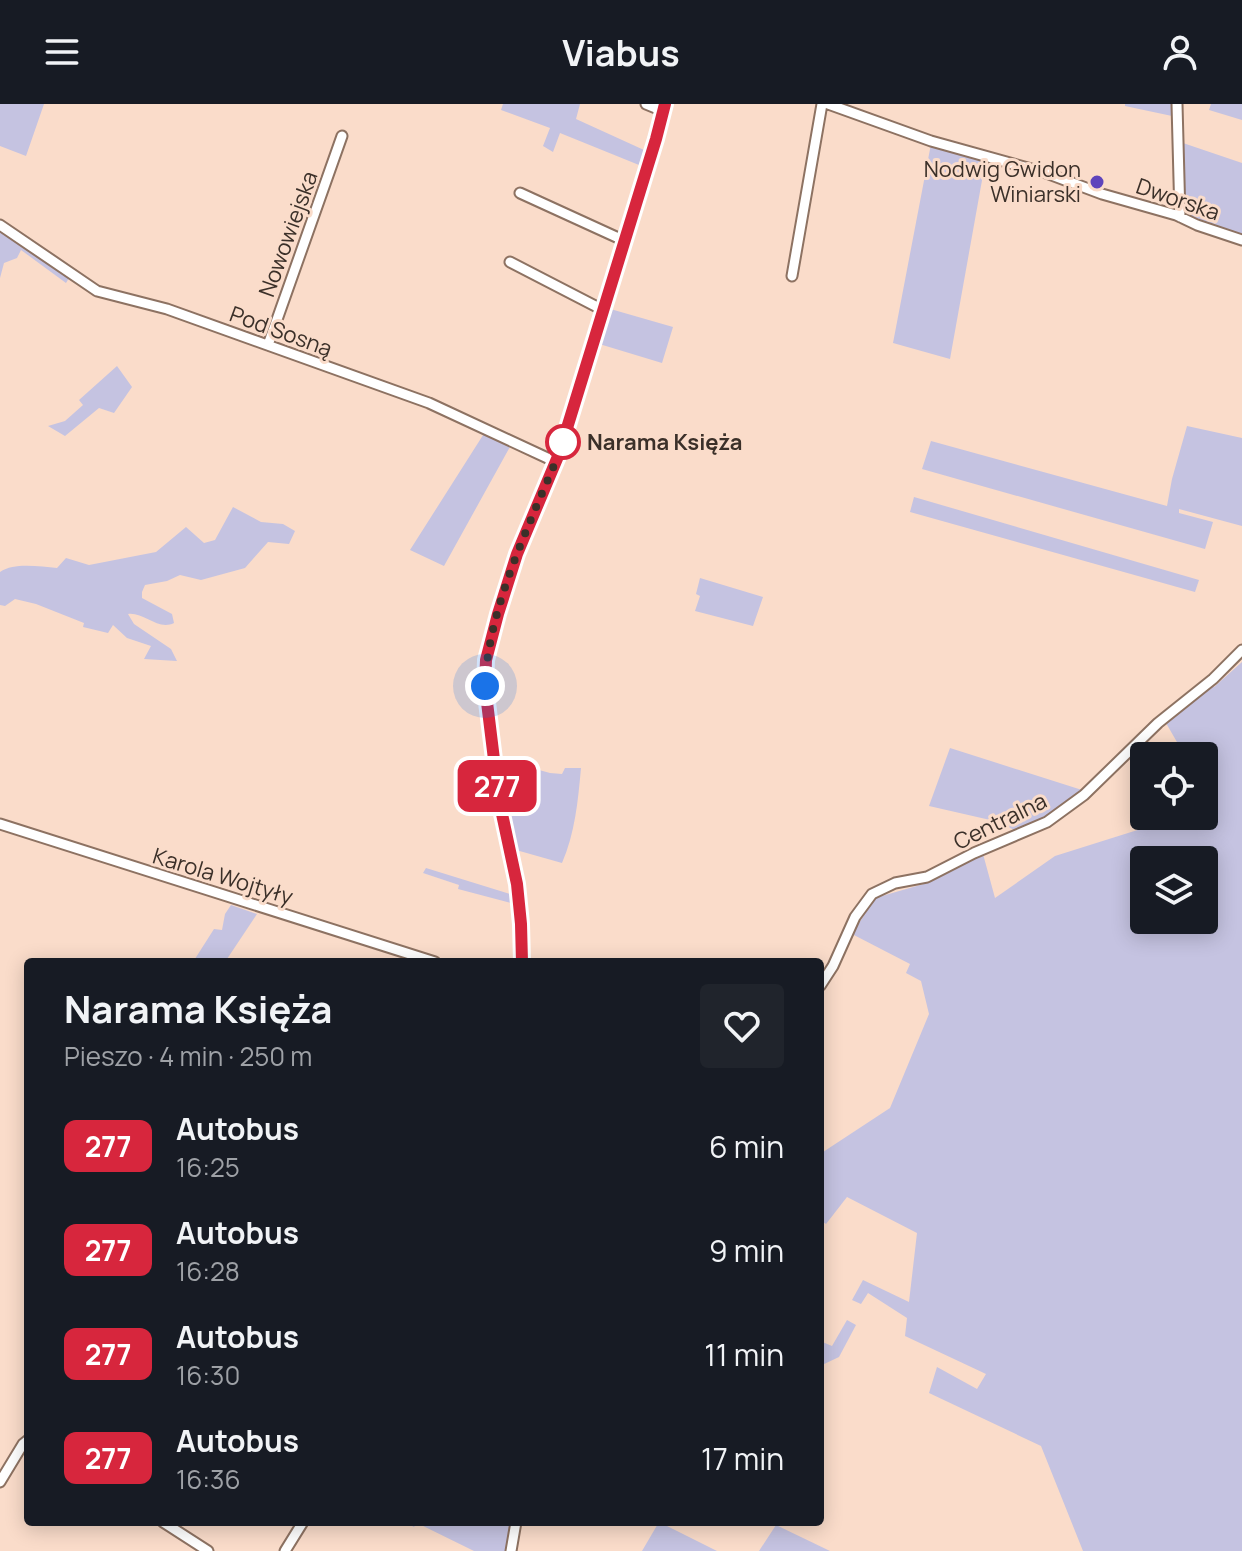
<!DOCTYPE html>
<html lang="pl">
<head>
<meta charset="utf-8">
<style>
  body { margin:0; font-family:Manrope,sans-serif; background:#20242c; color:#f1f3f6; height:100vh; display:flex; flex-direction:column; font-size:30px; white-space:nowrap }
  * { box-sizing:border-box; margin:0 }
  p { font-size:26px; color:#9ea1a6 }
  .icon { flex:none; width:44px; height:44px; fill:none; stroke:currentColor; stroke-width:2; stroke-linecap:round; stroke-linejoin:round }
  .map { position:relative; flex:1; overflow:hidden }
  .details { position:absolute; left:24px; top:854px; width:800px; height:568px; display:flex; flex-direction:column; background:#171b24; border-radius:8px; box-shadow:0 4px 20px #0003 }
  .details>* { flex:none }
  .badge { padding:0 16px; border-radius:12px; font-size:28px; line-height:52px }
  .buttons { position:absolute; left:1130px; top:638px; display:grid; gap:16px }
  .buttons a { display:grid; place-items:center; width:88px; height:88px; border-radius:8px; background:#171b24; box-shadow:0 4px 20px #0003; font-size:40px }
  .you { position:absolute; width:40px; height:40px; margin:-20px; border:6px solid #fff; border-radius:50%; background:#1a73e8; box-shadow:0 0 0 12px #1a73e833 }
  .map>.badge { position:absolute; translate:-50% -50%; box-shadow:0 0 0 4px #fff }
  .round { display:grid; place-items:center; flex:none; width:84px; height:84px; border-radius:8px; background:#20242c }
  .headline { display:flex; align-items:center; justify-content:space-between; height:136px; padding:0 40px }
  h1 { font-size:38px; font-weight:700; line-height:60px }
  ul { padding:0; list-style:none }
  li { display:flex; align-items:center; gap:24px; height:104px; padding:0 40px }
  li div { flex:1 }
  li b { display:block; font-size:30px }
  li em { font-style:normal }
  li .badge { min-width:88px; font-weight:700; text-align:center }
  header { display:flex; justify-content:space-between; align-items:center; height:104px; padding:0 40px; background:#171b24; font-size:36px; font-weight:700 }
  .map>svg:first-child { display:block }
  .green { fill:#c5c3e1; fill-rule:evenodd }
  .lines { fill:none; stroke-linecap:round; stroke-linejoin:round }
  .minor-casing { stroke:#8d7262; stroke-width:13 }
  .minor { stroke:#fff; stroke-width:9 }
  .line-casing { stroke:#fff; stroke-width:18 }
  .line { stroke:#d7263d; stroke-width:12 }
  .walk { stroke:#3b3029; stroke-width:8; stroke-dasharray:0 14.4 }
  .poi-dot { fill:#5e44bc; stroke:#fadcca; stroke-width:3 }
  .stop-dot { fill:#fff; stroke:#d7263d; stroke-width:4 }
  .labels { text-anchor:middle; stroke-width:6; stroke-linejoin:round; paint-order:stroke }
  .poi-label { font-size:22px; fill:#3b3029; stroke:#fadcca; text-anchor:end }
  .street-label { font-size:22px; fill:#3b3029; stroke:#fadcca }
  .stop-label { font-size:22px; font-weight:bold; fill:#3b3029; stroke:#fadcca; text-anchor:start }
</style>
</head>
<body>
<header><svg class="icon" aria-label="menu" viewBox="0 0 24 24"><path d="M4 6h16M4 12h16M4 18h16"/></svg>Viabus<svg class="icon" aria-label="person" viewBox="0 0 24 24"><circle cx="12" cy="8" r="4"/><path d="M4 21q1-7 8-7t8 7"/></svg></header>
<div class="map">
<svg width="1242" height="1447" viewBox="0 0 1242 1447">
  <rect width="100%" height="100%" fill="#fadcca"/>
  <path class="green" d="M0,0H44L26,52L0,42Z
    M503,0H580L576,15L644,46L639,61L560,29L553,48L543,42L550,24L501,6Z
    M1125,0H1172V12L1125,2Z
    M1211,0H1242V16L1209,6Z
    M1183,39L1242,59V134L1185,113Z
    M931,40L986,54L950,255L893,239Z
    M0,125L69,174L66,179L21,146L17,154L4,159L0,174Z
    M607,204L673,223L662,259L596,239Z
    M117,262L132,283L114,309L99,304L65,332L48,322L65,317L83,301L79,296Z
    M1187,322L1242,334V422L1179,405V409L1213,418L1205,445L922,365L931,337L1167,402L1172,375Z
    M485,328L511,341L444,462L410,446Z
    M914,393L1199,476L1195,488L910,408Z
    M233,403L261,418L283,420L295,427L289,440L268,438L245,464L201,476L180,471L167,477L145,481L142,488V494L172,510L174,519C158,527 144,508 128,510L134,520L171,545L177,557L144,555L151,542L127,534L113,521L108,529L83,523L84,519L36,500L15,495L5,502L0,501V468C15,458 40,463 57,464L66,454L89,461L156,448L186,423L204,439L215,436Z
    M700,474L763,493L753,522L695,507L700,492L696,490Z
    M1242,558V1447H1083L1041,1342L929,1289L937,1263L977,1285L986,1270L905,1232L907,1214L868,1189L861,1200L852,1196L863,1176L909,1198L917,1129L847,1093L826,1120L820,1116V1050L890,1004L929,910L921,877L906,869L910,860L852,830L875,794L927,779L983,750L995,794L1055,752L1182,712H1204V703L1213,699L1204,684V652H1185L1166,619L1212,581L1214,583ZM1144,756H1204V816H1144Z
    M950,644L1082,686L1049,713L1016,727L999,718L929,702Z
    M503,656L550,669L562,670L565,664H581C578,697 575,729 562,759L516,746L503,681Z
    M426,764L513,791L515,800L458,785L459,781L423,769Z
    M231,801L257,810L225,858H193L214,825L222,826L225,810Z
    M847,1216L856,1221L839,1253L820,1262V1237L832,1242Z
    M405,1418H513L508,1447H474L417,1419L414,1423Z
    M659,1418L717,1447H642Z
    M776,1421L830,1447H759Z"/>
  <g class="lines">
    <defs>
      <path id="minor" d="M646,0L663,7
        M828,0L931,37L1046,69L1102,90L1176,111L1197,121L1242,136
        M1177,0L1180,113
        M520,89L625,137
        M0,121L97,187L167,205L429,299L556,358
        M510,158L603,206
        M792,172L822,0
        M268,241L342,32
        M0,720L435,858
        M522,858L521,820L517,780L499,696L485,582L486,556L498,510L517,450L559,350L656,35L665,0
        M820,882L833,862L855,813L872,790L895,779L927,773L974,749L1047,718L1084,691L1158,619L1213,575L1242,546
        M0,1378L23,1340L28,1336
        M163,1418L208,1447
        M285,1447L303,1418
        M511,1447L516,1418"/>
    </defs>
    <use href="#minor" class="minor-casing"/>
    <use href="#minor" class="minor"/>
  </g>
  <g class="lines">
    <defs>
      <path id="line" d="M522,858L521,820L517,780L499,696L485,582L486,556L498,510L517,450L559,350L656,35L665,0"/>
    </defs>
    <use href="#line" class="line-casing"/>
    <use href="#line" class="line"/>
    <path class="walk" d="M485,582C487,526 510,465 532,413C542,388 554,364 563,338"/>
  </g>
  <circle class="poi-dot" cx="1097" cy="78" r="8"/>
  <circle class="stop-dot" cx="563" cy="338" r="16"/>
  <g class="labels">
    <g class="poi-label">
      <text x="1081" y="73">Nodwig Gwidon<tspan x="1081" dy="25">Winiarski</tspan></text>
    </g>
    <g class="street-label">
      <text transform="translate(1178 95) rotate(19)" y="8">Dworska</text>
      <text transform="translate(288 130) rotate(-70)" y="8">Nowowiejska</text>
      <text transform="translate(281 227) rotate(20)" y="8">Pod Sosną</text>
      <text transform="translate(1000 717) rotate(-26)" y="8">Centralna</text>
      <text transform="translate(223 772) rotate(17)" y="8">Karola Wojtyły</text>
    </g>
    <g class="stop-label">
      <text x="587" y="346">Narama Księża</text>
    </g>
  </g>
</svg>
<div class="buttons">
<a><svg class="icon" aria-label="locate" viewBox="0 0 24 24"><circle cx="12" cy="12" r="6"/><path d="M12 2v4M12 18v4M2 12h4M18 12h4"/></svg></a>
<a><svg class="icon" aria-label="layers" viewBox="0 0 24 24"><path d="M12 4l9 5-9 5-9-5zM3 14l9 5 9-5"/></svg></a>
</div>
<div class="you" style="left:485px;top:582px"></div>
<b class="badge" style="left:497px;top:682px;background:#d7263d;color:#fff">277</b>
<section class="details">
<div class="headline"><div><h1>Narama Księża</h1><p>Pieszo · 4 min · 250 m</p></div><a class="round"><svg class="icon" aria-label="heart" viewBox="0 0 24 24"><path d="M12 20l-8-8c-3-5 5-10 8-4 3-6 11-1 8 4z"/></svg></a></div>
<ul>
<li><span class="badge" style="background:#d7263d;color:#fff">277</span><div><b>Autobus</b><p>16:25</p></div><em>6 min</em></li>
<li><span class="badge" style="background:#d7263d;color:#fff">277</span><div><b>Autobus</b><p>16:28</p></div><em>9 min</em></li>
<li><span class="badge" style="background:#d7263d;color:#fff">277</span><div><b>Autobus</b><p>16:30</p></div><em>11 min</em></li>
<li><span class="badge" style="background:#d7263d;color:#fff">277</span><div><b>Autobus</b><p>16:36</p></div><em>17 min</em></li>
</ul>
</section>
</div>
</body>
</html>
